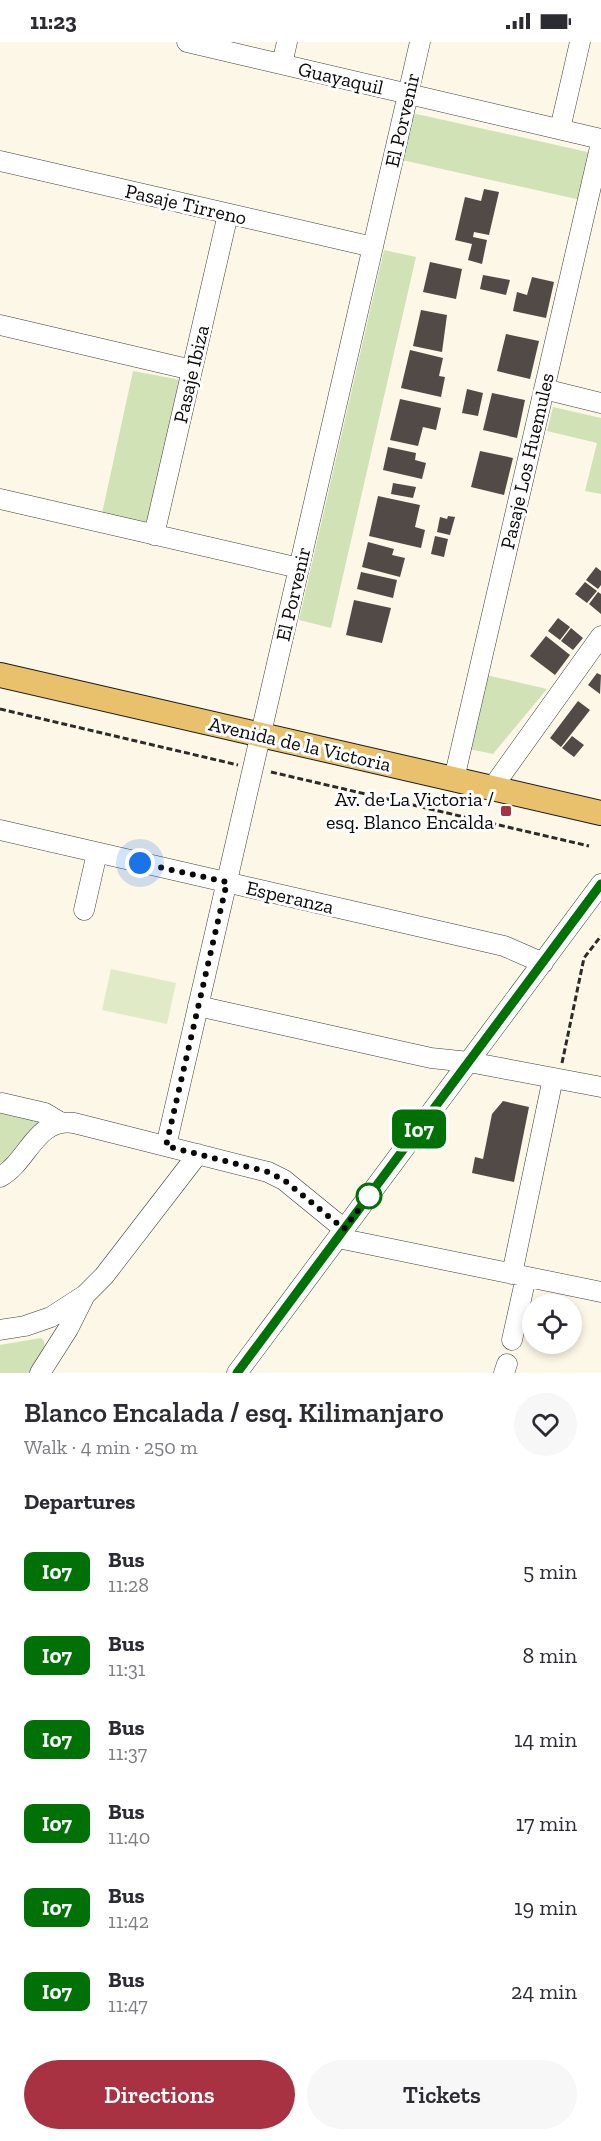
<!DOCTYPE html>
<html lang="en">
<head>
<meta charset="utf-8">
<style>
  body { margin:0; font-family:"Zilla Slab",serif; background:#f7f7f7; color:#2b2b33; height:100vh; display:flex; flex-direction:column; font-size:22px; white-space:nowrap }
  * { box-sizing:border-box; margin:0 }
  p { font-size:20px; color:#7c7c81 }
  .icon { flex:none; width:33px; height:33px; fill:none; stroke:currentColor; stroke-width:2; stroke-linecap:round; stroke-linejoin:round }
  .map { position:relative; height:1331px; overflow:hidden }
  .details { display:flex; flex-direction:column; background:#fff; flex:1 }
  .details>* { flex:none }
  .badge { padding:0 12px; border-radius:9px; font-size:21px; line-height:39px }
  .tools { position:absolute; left:522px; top:1252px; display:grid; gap:12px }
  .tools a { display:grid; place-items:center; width:60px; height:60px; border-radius:50%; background:#fff; box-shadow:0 3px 9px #0003; font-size:30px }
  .you { position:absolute; width:30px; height:30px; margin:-15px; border:4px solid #fff; border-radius:50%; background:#1a73e8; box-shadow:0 0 0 9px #1a73e833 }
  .map>.badge { position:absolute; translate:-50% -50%; box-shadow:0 0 0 3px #fff }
  h2 { padding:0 24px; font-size:22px; line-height:54px }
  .round { display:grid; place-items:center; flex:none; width:63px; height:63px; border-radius:32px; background:#f7f7f7 }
  .head { display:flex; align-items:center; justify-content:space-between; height:102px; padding:0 24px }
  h1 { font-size:28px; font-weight:600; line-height:45px }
  .primary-button { display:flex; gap:12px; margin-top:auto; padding:12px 24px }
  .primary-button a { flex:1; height:69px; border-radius:36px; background:#a93242; color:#fff; font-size:24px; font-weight:600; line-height:69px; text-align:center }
  .primary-button a+a { background:#f7f7f7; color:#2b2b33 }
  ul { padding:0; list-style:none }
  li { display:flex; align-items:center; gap:18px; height:84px; padding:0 24px }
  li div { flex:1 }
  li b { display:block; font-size:22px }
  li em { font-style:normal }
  li .badge { min-width:66px; font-weight:700; text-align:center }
  .status { display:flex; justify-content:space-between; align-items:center; height:42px; padding:0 30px; background:#fff; direction:ltr }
  .status svg { height:16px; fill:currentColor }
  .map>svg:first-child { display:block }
  .green { fill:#d1e2b7 }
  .pitch { fill:#e1eac7 }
  .building { fill:#514a47 }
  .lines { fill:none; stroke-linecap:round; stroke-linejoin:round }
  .minor-casing { stroke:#3c3c3c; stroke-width:21 }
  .major-casing { stroke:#1a1a1a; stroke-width:26 }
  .path { stroke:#2b2b2b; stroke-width:3; stroke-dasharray:6 3; stroke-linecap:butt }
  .minor { stroke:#fff; stroke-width:20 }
  .major { stroke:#e9c06c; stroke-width:24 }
  .line-casing { stroke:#fff; stroke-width:14 }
  .line { stroke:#007106; stroke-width:9 }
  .walk { stroke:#090909; stroke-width:6; stroke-dasharray:0 10.8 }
  .poi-dot { fill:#a93242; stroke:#fff; stroke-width:2 }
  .stop-dot { fill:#fff; stroke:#007106; stroke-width:3 }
  .labels { text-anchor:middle; stroke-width:6; stroke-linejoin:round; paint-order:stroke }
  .street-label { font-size:20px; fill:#090909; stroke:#fff }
  .poi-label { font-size:20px; fill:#090909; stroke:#fff; text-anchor:end }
</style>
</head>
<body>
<div class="status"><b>11:23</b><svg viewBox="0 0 49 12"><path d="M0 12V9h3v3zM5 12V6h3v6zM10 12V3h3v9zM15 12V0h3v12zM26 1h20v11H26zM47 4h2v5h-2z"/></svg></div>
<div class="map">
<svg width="601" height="1331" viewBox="0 0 601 1331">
  <rect width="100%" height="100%" fill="#fdf7e8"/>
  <path class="green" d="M412,71L592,111L581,158L402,118Z
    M384,208L416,215L331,586L299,578Z
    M133,329L181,338L149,487L101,476Z
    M553,365L601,376V452L585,449L597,401L547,389Z
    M486,633L547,647L493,712L469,707Z
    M0,1062L36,1070L38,1082L8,1117L0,1121Z
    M41,1296L44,1299L45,1308L30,1331H0V1303Z"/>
  <path class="pitch" d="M111,927L176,941L167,982L102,968Z"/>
  <path class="building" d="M484,147L499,150L489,193L474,190L473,195L487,198L482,222L468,218L472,202L455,198L465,155L481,159Z
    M430,220L462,227L456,257L423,250Z
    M483,233L510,238L506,253L480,247Z
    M532,235L554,240L546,276L513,269L517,250L527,253Z
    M421,268L447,273L442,310L413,304Z
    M506,292L539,299L530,337L497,329Z
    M410,308L443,316L439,334L445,335L441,355L401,346Z
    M467,347L483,351L478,374L462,371Z
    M492,351L525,358L517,396L483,388Z
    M400,357L441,366L436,388L423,385L418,404L390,398Z
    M388,405L416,411L415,418L426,421L422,437L383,428Z
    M480,409L513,416L504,453L471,445Z
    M393,441L416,445L413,456L391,452Z
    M378,454L420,463L415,485L425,488L421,506L369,494Z
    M448,474L455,475L450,493L437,490L440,475L447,477Z
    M435,494L448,497L444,515L431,512Z
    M368,500L394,507L392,513L405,516L400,535L362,525Z
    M596,525L601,529V543L598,547L586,538Z
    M361,530L397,538L393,556L357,547Z
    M585,540L597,549L587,561L575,552Z
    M598,550L601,552V572L589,562Z
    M354,558L391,566L382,601L346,593Z
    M558,576L570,585L560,598L548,589Z
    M571,586L583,596L573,608L561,599Z
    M546,594L570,613L555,633L530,614Z
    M597,631L601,633L600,652L588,643Z
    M578,659L590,668L561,705L550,696Z
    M572,694L584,703L574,715L562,706Z
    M503,1059L529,1065L514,1140L472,1131L475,1115L483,1117L492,1072Z"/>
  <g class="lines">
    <defs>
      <path id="minor" d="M187,0L601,97
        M282,22L287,0
        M560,87L580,0
        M0,119L373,205
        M0,283L192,328
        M544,347L601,361
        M0,457L299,526
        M154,493L228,172
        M454,737L601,101
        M492,746L601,594
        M0,788L504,904L543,921
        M84,868L97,811
        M198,964L431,1016L469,1020L601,1045
        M2,1061L45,1071L60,1080
        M166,1104L420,0
        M0,1135C29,1119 35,1076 74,1081L268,1130L284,1138L344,1187
        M338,1196L601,1250
        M512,1232L553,1036
        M0,1288L25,1284L51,1275L85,1253L104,1234L198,1112
        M512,1298L526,1235
        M40,1331L68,1287L84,1255
        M237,1331L601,842
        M504,1331L507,1322"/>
      <path id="major" d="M0,633L601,771"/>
    </defs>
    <use href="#minor" class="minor-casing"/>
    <use href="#major" class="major-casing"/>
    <path class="path" d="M0,667L238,723
      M271,730L589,804
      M562,1021L584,916L601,894"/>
    <use href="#minor" class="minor"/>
    <use href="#major" class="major"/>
  </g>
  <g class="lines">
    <defs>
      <path id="line" d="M237,1331L601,842"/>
    </defs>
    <use href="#line" class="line-casing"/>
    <use href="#line" class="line"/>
    <path class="walk" d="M140,821L227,840L166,1104L268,1130L284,1138L344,1187L372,1150L369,1154"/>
  </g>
  <rect class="poi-dot" x="500" y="763" width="12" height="12" rx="3"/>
  <circle class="stop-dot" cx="369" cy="1154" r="12"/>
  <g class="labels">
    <g class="street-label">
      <text transform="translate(341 36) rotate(13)" y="7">Guayaquil</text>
      <text transform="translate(402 78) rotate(-77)" y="7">El Porvenir</text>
      <text transform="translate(186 162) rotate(13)" y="7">Pasaje Tirreno</text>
      <text transform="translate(191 332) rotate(-77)" y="7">Pasaje Ibiza</text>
      <text transform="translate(527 419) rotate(-77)" y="7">Pasaje Los Huemules</text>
      <text transform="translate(293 552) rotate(-77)" y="7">El Porvenir</text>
      <text transform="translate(300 702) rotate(13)" y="7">Avenida de la Victoria</text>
      <text transform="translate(290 855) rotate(13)" y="7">Esperanza</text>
    </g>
    <g class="poi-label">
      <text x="494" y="764">Av. de La Victoria /<tspan x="494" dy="23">esq. Blanco Encalda</tspan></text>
    </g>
  </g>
</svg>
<div class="tools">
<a><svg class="icon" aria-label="locate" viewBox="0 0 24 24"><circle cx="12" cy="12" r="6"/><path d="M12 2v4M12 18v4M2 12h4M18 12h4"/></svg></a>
</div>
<div class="you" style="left:140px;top:821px"></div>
<b class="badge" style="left:419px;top:1087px;background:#007106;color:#fff">I07</b>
</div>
<section class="details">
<div class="head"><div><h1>Blanco Encalada / esq. Kilimanjaro</h1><p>Walk · 4 min · 250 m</p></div><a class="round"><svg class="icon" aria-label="heart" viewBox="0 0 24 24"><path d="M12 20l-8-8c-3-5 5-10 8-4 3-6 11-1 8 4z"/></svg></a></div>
<h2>Departures</h2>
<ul>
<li><span class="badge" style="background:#007106;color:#fff">I07</span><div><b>Bus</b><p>11:28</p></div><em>5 min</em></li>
<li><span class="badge" style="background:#007106;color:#fff">I07</span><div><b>Bus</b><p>11:31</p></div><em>8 min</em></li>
<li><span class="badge" style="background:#007106;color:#fff">I07</span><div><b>Bus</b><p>11:37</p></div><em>14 min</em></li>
<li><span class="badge" style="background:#007106;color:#fff">I07</span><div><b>Bus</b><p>11:40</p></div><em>17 min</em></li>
<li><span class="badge" style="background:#007106;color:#fff">I07</span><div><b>Bus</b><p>11:42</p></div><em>19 min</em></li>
<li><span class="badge" style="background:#007106;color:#fff">I07</span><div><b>Bus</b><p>11:47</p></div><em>24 min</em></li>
</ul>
<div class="primary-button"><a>Directions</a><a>Tickets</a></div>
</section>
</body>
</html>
